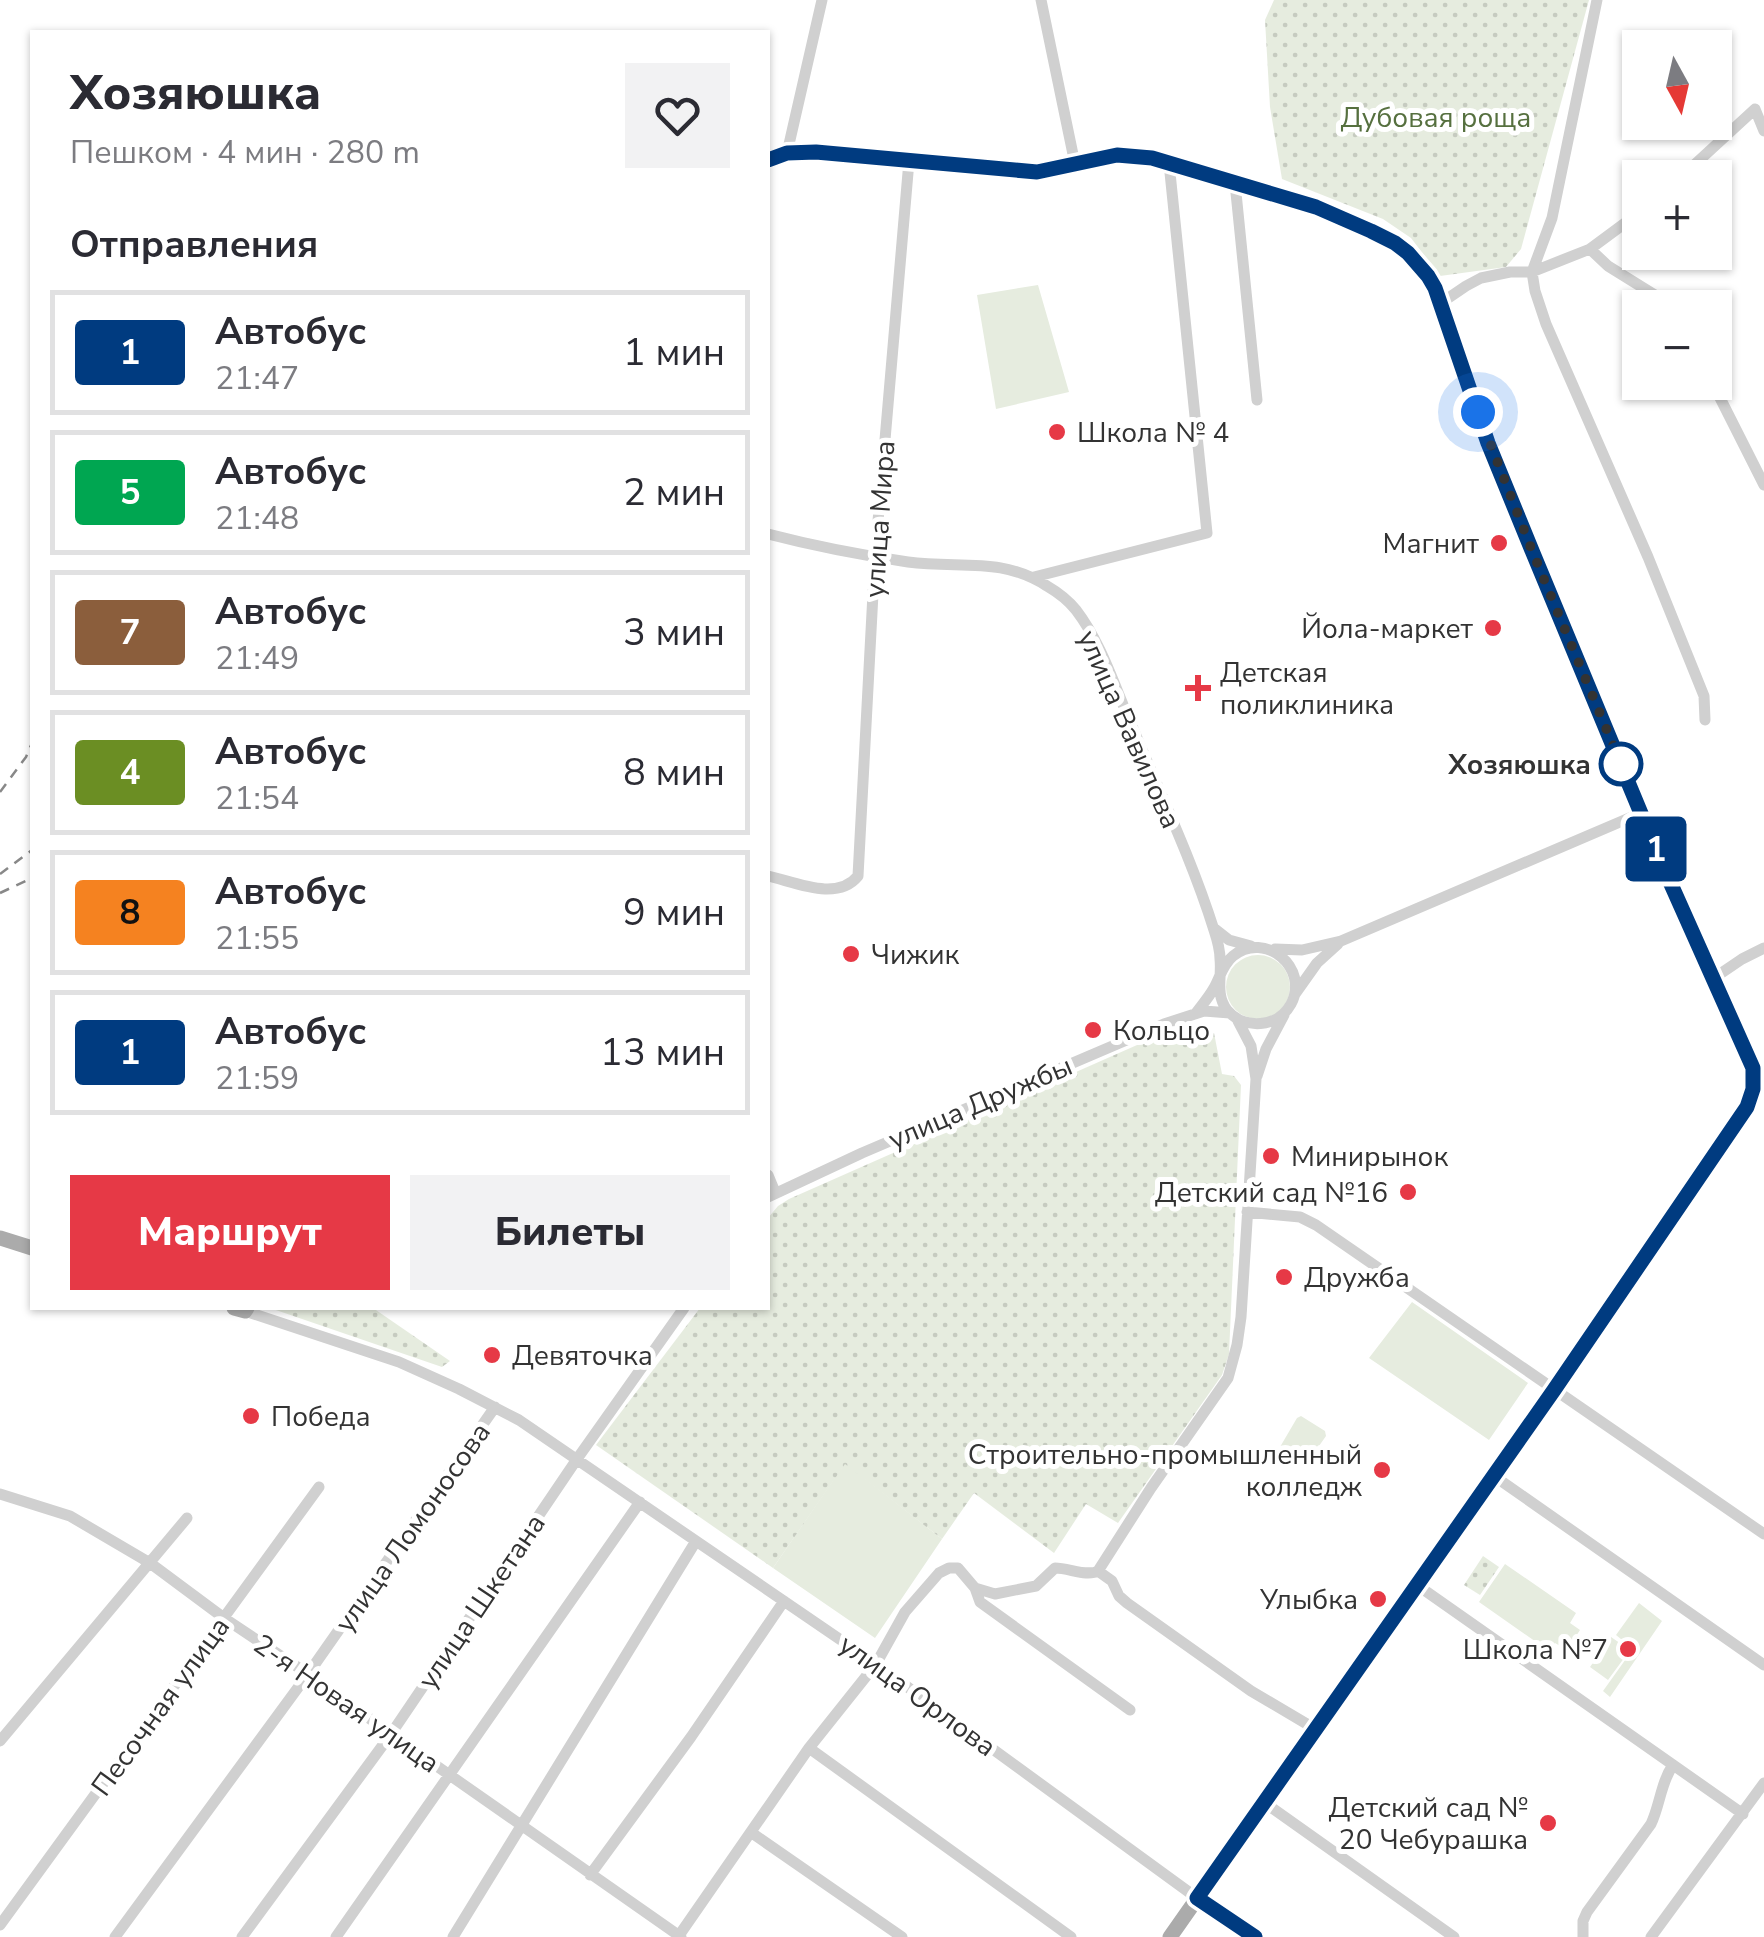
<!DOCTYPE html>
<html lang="ru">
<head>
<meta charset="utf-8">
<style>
  body { margin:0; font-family:"Nunito Sans",sans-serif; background:#f2f2f3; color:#2b2b33; height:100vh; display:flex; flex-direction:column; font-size:38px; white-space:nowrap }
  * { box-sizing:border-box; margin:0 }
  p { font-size:32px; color:#7c7c81 }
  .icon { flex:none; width:55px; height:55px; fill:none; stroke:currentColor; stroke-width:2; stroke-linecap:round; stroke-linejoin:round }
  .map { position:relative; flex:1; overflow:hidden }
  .details { position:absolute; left:30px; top:30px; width:740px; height:1280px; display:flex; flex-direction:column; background:#fff; border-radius:0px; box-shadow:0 2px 8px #0004 }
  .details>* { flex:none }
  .badge { padding:0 20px; border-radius:8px; font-size:35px; line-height:65px }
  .needle { width:65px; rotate:172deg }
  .controls { position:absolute; left:1622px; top:30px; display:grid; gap:20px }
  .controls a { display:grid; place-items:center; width:110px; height:110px; border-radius:0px; background:#fff; box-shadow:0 2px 8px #0004; font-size:50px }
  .you { position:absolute; width:50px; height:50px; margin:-25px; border:8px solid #fff; border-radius:50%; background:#1a73e8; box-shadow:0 0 0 15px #1a73e833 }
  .map>.badge { position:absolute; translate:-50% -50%; box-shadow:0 0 0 5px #fff }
  h2 { padding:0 40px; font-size:38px; line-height:90px }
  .round { display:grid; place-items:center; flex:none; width:105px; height:105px; border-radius:0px; background:#f2f2f3 }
  .headline { display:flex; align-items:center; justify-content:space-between; height:170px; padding:0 40px }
  h1 { font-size:48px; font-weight:800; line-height:75px }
  .action { display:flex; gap:20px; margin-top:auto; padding:20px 40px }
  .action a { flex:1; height:115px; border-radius:0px; background:#e63946; color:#fff; font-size:40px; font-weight:800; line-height:115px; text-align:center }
  .action a+a { background:#f2f2f3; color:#2b2b33 }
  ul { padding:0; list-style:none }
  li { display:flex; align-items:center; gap:30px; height:125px; margin:0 20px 15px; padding:0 20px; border:5px solid #e1e1e2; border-radius:0px }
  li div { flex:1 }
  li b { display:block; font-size:38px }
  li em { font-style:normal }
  li .badge { min-width:110px; font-weight:700; text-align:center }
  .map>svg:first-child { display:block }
  .grass { fill:#e6ecdf }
  .park { fill:url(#park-dots) }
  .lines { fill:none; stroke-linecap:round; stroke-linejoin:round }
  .minor { stroke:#d0d0d0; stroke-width:11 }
  .major { stroke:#ababab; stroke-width:15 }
  .rail { stroke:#888; stroke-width:2.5; stroke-dasharray:10 8; stroke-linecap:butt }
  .line-casing { stroke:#fff; stroke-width:22 }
  .line { stroke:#003b80; stroke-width:15 }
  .walk { stroke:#333; stroke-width:10; stroke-dasharray:0 18 }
  .poi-dot { fill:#e63946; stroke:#fff; stroke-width:4 }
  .stop-dot { fill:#fff; stroke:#003b80; stroke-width:5 }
  .labels { text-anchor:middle; stroke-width:10; stroke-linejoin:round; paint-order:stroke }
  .park-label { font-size:28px; fill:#56703f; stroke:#fff }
  .poi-label { font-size:28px; fill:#333; stroke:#fff; text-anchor:start }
  .street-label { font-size:28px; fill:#333; stroke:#fff }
  .stop-label { font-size:28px; font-weight:bold; fill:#333; stroke:#fff; text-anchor:end }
</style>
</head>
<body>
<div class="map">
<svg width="1764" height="1937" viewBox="0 0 1764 1937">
  <defs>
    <pattern id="park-dots" width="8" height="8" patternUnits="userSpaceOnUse" patternTransform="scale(2.5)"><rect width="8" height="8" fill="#e6ecdf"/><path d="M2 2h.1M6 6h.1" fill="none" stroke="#c6cbc0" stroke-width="1.8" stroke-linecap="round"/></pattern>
  </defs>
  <rect width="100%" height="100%" fill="#fff"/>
  <path class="grass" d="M1038,285L1069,392L996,409L977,295Z
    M1226 987a32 32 0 1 1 64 0a32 32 0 1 1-64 0Z
    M1412,1302L1528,1383L1489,1440L1369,1358Z
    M1301,1416L1325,1431L1326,1436L1305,1466L1301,1467L1280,1454V1447L1297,1418Z
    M845,1463L942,1539L875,1638L773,1568Z
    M1505,1564L1576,1613L1570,1623L1580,1630L1567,1650L1555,1643L1549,1651L1479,1602Z
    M1639,1603L1662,1621L1610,1697L1603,1691L1633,1649L1616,1635Z
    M1611,1637L1630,1650L1608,1680L1590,1667Z"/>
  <path class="park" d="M1274,0H1589L1521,249L1506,267L1440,276L1411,238L1383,219L1282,179L1270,107L1265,20Z
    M1171,1030L1214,1033L1222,1074L1234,1076L1241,1085L1229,1354L1222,1375L1118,1523L1086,1504L1054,1553L974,1493L942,1539L845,1464L773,1568L596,1445L700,1308H768V1218L778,1206L789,1199Z
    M270,1308H373L450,1361L442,1367Z
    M1483,1556L1499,1567L1480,1595L1464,1585Z"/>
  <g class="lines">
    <path class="minor" d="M1041,0L1075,164
      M1597,0L1552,218L1532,272L1535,291L1546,324L1648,557L1704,696L1705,720
      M787,153L822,0
      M1680,178L1755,109L1764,131
      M1235,183L1257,400
      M1590,249L1608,266L1666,302L1670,308
      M1441,303L1466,286L1481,278L1510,272H1532L1590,249L1640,212
      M1712,382L1764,485
      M768,534C814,546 861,555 908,562C960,569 1000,556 1047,586C1059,593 1068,600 1076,610C1102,644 1115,688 1132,726C1160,793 1192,860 1214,930C1217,939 1220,949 1220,959C1222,977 1215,994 1227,1010C1244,1030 1278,1028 1291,1004C1310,968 1265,930 1233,956C1223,964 1220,977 1214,988C1209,997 1202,1005 1196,1013
      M1034,577L1207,533L1169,163
      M768,876C795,882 837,902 858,876L875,556L909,161
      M1215,929L1229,940L1251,946
      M1275,949L1302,950L1341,941L1641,813
      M1714,978L1742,959L1764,948
      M1295,994L1317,963L1338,944
      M1257,1076L1266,1049L1284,1015
      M768,1175L775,1192
      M768,1197L862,1153L1164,1024L1204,1011L1230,1013
      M1247,1212L1300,1217L1316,1225L1764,1534
      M245,1311L399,1362L459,1389L519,1420L876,1664L1197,1898L1255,1937
      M1494,1476L1764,1665
      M0,1494L70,1516L150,1563L224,1618L308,1674L391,1734L681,1937
      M1098,1571L1151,1488L1228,1378L1237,1345L1241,1317L1256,1079L1251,1046L1238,1021
      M1098,1571L1112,1581L1119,1596L1127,1603L1251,1691L1317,1730
      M1417,1585L1743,1814
      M975,1588L980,1602L1130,1710
      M0,1741L187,1518
      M809,1748L1071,1937
      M1265,1803L1454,1937
      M752,1833L902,1937
      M590,1875L691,1737L784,1601
      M0,1925L319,1487
      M115,1937L308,1674L495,1407
      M242,1937L391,1734L577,1459L684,1308
      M336,1937L640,1502
      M453,1937L696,1541
      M678,1937L809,1748L876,1664L905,1612L939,1573L949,1568H958L975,1588L995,1594L1036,1586L1055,1568C1069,1568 1087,1577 1098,1571
      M1583,1937V1921L1587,1912L1651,1824C1660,1805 1661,1782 1673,1765
      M1651,1937L1764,1783"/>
    <path class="major" d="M768,160L787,153L816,152L1037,172L1117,155L1152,158L1316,207L1371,231L1395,243L1409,253L1429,276L1435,288L1488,443L1533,553L1662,864L1753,1068V1089L1747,1107L1554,1390L1170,1937
      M0,1238L32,1248
      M234,1308L245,1311L247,1308"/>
    <path class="rail" d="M0,792L26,757L32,743
      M0,874L32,850
      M0,893L32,878"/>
  </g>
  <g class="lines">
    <defs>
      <path id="line" d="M768,160L787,153L816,152L1037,172L1117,155L1152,158L1316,207L1371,231L1395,243L1408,253L1428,276L1435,288L1488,443L1533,553L1662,864L1753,1068V1089L1747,1107L1554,1390L1197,1898L1255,1937"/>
    </defs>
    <use href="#line" class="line-casing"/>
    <use href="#line" class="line"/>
    <path class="walk" d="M1478,412L1533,553L1621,764"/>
  </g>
  <g class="poi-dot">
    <circle cx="1057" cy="432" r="10"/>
    <circle cx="1499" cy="543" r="10"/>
    <circle cx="1493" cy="628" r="10"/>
    <path d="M1193 673h10v10h10v10h-10v10h-10v-10h-10v-10h10z"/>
    <circle cx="851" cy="954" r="10"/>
    <circle cx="1093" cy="1030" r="10"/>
    <circle cx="1271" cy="1156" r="10"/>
    <circle cx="1408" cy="1192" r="10"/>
    <circle cx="1284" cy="1277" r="10"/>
    <circle cx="492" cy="1355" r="10"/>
    <circle cx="251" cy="1416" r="10"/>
    <circle cx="1382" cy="1470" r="10"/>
    <circle cx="1378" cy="1599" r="10"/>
    <circle cx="1628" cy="1649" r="10"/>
    <circle cx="1548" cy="1823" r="10"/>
  </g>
  <circle class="stop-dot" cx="1621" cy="764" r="20"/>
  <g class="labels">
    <g class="park-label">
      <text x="1436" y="127">Дубовая роща</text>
    </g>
    <g class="poi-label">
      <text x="1077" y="442">Школа № 4</text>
      <text x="1479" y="553" text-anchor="end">Магнит</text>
      <text x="1473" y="638" text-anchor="end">Йола-маркет</text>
      <text x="1220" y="682">Детская<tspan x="1220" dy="32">поликлиника</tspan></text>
      <text x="871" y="964">Чижик</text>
      <text x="1113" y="1040">Кольцо</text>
      <text x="1291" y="1166">Минирынок</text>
      <text x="1388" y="1202" text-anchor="end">Детский сад №16</text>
      <text x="1304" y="1287">Дружба</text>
      <text x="512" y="1365">Девяточка</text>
      <text x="271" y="1426">Победа</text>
      <text x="1362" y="1464" text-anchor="end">Строительно-промышленный<tspan x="1362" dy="32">колледж</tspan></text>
      <text x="1358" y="1609" text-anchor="end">Улыбка</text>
      <text x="1608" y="1659" text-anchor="end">Школа №7</text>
      <text x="1528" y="1817" text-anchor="end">Детский сад №<tspan x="1528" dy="32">20 Чебурашка</tspan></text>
    </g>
    <g class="street-label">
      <text transform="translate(879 519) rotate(-86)" y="10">улица Мира</text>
      <text transform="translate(1130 729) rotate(66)" y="10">улица Вавилова</text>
      <text transform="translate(980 1102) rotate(-23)" y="10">улица Дружбы</text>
      <text transform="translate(412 1527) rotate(-55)" y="10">улица Ломоносова</text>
      <text transform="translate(481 1601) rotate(-56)" y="10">улица Шкетана</text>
      <text transform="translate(918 1695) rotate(36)" y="10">улица Орлова</text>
      <text transform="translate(347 1703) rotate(35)" y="10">2-я Новая улица</text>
      <text transform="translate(160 1706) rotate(-54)" y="10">Песочная улица</text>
    </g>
    <g class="stop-label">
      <text x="1591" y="774">Хозяюшка</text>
    </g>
  </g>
</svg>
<div class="controls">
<a><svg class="needle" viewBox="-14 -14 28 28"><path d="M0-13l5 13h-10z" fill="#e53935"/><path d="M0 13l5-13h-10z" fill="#7c7c81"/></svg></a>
<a>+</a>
<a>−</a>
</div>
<div class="you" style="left:1478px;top:412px"></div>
<b class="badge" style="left:1656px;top:849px;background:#003b80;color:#fff">1</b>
<section class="details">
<div class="headline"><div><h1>Хозяюшка</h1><p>Пешком · 4 мин · 280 m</p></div><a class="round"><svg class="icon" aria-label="heart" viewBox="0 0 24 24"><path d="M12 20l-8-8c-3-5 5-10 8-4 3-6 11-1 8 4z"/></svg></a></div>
<h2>Отправления</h2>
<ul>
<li><span class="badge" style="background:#003b80;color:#fff">1</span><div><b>Автобус</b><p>21:47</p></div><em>1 мин</em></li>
<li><span class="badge" style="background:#00a651;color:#fff">5</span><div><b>Автобус</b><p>21:48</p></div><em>2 мин</em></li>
<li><span class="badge" style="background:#8b5e3c;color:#fff">7</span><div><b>Автобус</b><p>21:49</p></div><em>3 мин</em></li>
<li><span class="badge" style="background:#6b8e23;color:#fff">4</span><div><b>Автобус</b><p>21:54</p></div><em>8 мин</em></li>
<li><span class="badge" style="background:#f58220;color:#111">8</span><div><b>Автобус</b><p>21:55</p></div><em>9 мин</em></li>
<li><span class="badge" style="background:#003b80;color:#fff">1</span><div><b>Автобус</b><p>21:59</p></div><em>13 мин</em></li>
</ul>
<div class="action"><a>Маршрут</a><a>Билеты</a></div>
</section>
</div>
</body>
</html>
